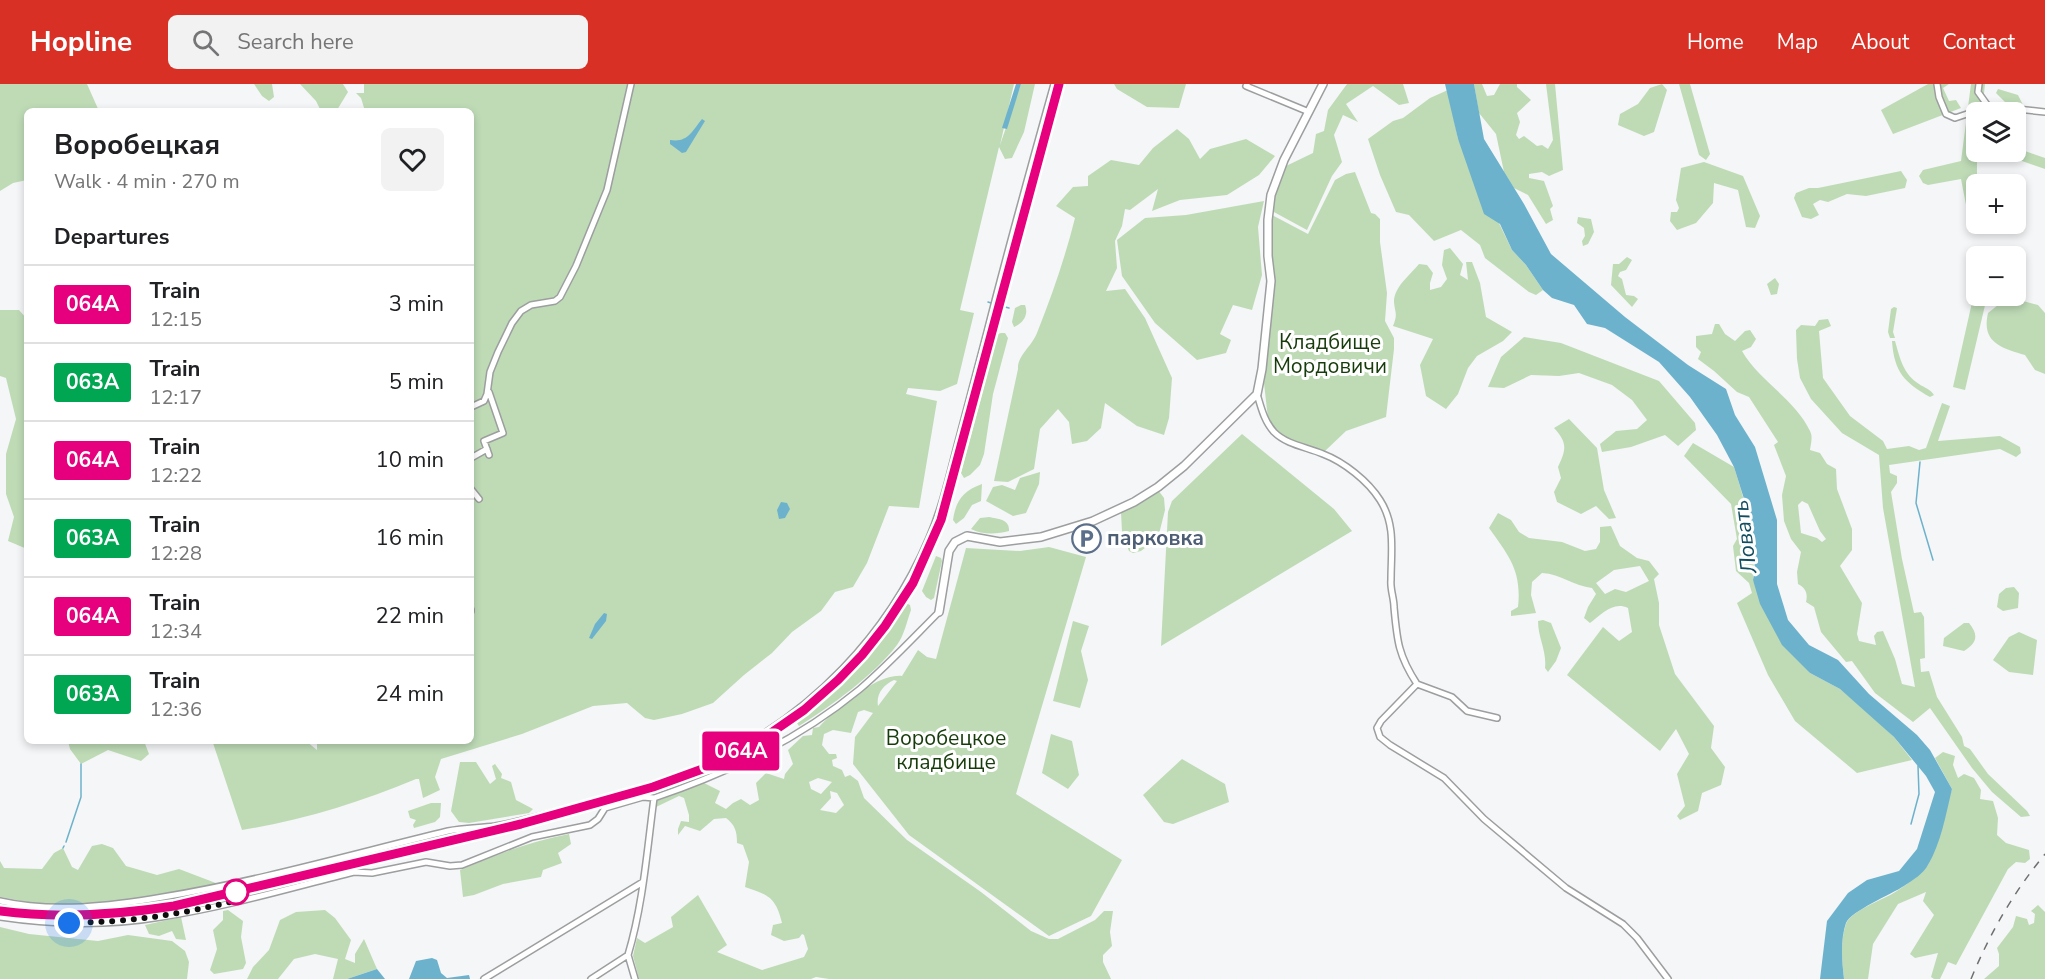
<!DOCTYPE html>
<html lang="en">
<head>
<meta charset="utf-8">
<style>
  body { margin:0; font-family:"Nunito Sans",sans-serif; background:#f2f2f2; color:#202124; height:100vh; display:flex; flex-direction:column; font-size:22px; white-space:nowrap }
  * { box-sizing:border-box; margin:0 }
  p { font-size:20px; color:#757577 }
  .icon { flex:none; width:33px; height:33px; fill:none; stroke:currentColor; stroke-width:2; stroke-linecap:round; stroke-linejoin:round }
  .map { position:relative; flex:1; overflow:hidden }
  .side { position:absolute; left:24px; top:24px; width:450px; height:636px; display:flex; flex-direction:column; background:#fff; border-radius:9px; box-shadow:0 3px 9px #0003 }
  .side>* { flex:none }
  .badge { padding:0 12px; border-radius:4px; font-size:21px; line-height:39px }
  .tools { position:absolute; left:1966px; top:18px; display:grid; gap:12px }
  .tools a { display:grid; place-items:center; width:60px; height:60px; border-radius:9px; background:#fff; box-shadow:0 3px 9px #0003; font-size:30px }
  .you { position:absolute; width:30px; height:30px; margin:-15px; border:4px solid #fff; border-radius:50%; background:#1a73e8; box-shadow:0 0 0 9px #1a73e833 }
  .map>.badge { position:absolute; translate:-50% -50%; box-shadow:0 0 0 3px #fff }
  h2 { padding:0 30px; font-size:22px; line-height:54px }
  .round { display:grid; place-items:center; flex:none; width:63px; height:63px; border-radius:9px; background:#f2f2f2 }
  .headline { display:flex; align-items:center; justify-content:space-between; height:102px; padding:0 30px }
  h1 { font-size:28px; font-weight:700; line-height:45px }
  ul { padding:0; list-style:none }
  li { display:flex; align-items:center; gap:18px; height:78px; padding:0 30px; border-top:2px solid #e0e0e0 }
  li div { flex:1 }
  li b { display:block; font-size:22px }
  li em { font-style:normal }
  li .badge { min-width:66px; font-weight:700; text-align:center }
  header { display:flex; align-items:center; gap:36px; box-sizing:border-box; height:84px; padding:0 30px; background:#d93025; color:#fff }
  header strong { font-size:28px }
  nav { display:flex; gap:33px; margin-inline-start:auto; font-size:21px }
  .search { width:420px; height:54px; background:#f2f2f2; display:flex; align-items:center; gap:15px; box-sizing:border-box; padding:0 21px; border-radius:9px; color:#757577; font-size:22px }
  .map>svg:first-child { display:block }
  .green { fill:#bedbb6; fill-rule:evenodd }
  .water { fill:#6db2cc }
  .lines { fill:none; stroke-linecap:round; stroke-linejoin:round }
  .stream { stroke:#6db2cc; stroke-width:1.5 }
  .street-casing { stroke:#9d9e9f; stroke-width:8 }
  .secondary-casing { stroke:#9d9e9f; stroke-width:10 }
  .street { stroke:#fff; stroke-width:5 }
  .secondary { stroke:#fff; stroke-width:7 }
  .rail { stroke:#6f6f70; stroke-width:1.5; stroke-dasharray:8 8; stroke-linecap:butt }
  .line-casing { stroke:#fff; stroke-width:14 }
  .line { stroke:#e6007e; stroke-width:9 }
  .walk { stroke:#0e0e0f; stroke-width:6; stroke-dasharray:0 10.8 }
  .stop-dot { fill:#fff; stroke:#e6007e; stroke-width:3 }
  .labels { text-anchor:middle; stroke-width:6; stroke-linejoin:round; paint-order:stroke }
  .park-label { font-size:21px; fill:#173c0b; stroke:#fff }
  .service-label { font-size:21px; font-weight:bold; fill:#4e5e75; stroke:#fff; text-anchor:start }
  .water-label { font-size:22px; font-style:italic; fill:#124c5f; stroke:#fff }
</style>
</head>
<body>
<header>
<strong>Hopline</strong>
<div class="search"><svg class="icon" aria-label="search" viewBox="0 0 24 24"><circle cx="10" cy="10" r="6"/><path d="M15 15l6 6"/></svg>Search here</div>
<nav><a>Home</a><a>Map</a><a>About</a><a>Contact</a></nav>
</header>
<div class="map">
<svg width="2045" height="895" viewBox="0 0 2045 895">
  <rect width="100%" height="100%" fill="#f5f6f7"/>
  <path class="green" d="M0,0H87L99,27H27V96L13,99L0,107Z
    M254,0H272L274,13L269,17L262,12Z
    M300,0H343L348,8L337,26L340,27H321L316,17Z
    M361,0H1014L1000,61L1021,0H1035L1024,48L1012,74L1005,75L999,63L960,226L974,229L957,300L940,307L908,304L906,310L937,317L919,424L889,422L867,479L853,503L835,508L821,527L792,548L772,569L744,591L713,619L682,630L654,636L645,634L627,619L593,622L522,650L441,675L435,693L440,706L423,714L419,695H416C362,718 299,737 242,746L213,659L306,657L317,666V657H471V27H365L361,14L356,9H364V0Z
    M1114,0H1186L1179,24L1147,23L1117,5Z
    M1347,0H1403L1409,19L1399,21L1373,2L1346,20L1358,38L1343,31L1334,51L1342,78L1332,92L1307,146L1272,127L1274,114L1286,82L1313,69L1316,50L1324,47L1328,26Z
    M1474,0H1482L1487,12L1494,11L1500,0H1517V3L1531,16L1517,29L1520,38L1516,51L1519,55L1524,52L1537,62L1542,61L1548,65L1553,56L1546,0H1555L1563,86L1549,92L1542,88L1529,90V94L1544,97L1553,122L1550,125L1553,136L1546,140L1528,111L1514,104L1504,88L1496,50L1479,29Z
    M1662,0L1667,6L1654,48L1644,52L1618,41L1620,30L1638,20L1650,4Z
    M1679,0H1690L1710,70L1706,76L1699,71Z
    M1928,0H1949L1943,4L1949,17L1956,16L1961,24L1893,50L1881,26Z
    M1971,0H1985L1982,28H1977V117L1972,127L1967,126L1961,95L1928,101L1923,99L1919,92L1923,86L1961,77Z
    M1998,5L2018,11L2023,21L2019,22L2005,18L1996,9Z
    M1448,6L1458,55L1512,166L1526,181L1543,206L1536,211L1529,208L1485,174L1480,161L1461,146L1434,157L1409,131L1396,128L1380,91L1368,55L1393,37L1403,34L1430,14Z
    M1177,45L1189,55L1200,75L1210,65L1246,55L1275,72L1259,91L1227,111L1180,116L1152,127L1158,105L1130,126L1125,125L1122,142L1115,157L1117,184L1106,207L1125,205L1145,234L1172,294L1169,334L1164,351L1137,342L1105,319L1101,344L1087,357L1072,360L1069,338L1058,325L1040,345L1034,385L1008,398L994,397L1018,285C1017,272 1032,262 1037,249C1052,211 1065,174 1075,134L1056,122L1073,103L1088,102V92L1111,76L1139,81L1153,64Z
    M2025,67L2045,74V85L2022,77Z
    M1704,78L1743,92L1760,132L1755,144L1746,143L1738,106L1714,99L1713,119L1696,139L1677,146L1670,137L1671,128H1677L1679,124L1676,116L1681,84Z
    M1901,87L1907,96L1905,104L1866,112L1847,110L1828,118L1820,116L1813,120L1819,131L1811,135L1802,133L1794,114L1796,109L1809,104H1818Z
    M1355,88L1371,129L1375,130L1380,135V158L1387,209L1385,237L1394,254V265L1386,333L1346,347L1325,367L1289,356L1276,346L1268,335L1264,299L1275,200L1271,179L1270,138L1272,131L1308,150L1335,96L1346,90Z
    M1264,117L1258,143L1262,191L1252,226L1233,221L1220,250L1231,256L1226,269L1197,276L1155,239L1122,192L1117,156L1145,134L1186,131Z
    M1578,133L1591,135L1594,148L1588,160L1583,162L1582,157L1585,152L1584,144L1577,139Z
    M1450,164L1463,180L1460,191L1468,196L1466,178H1472L1480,199L1486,233L1512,248L1503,257L1477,272L1468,284L1458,310L1446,325L1426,312L1420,281L1433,255L1393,242C1398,230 1395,229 1394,218C1394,203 1410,191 1419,180L1427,181L1433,189L1430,199V206L1441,203L1447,195L1442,181L1444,166Z
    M1627,173L1632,176L1626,186L1620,188L1618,192L1622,195L1626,211L1634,212L1638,215L1632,223L1611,201L1613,180H1619Z
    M1775,194L1779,200L1777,210L1771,211L1767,200Z
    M1975,205L1977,212H1985L1986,217L1965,306L1953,303Z
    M2023,217L2038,221L2045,229V290L2035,286L2025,271C2002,264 1981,259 1988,229L1998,221Z
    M1021,221H1025C1029,231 1023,239 1014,243L1012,238L1015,224Z
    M1894,223L1897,224L1893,248L1895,254H1890L1888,248L1891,225Z
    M0,226H19L27,235V465L8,457L14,433L6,410V370L16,335L6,294L0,292Z
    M1828,235L1831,242L1819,247L1823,294L1850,332L1883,357L1887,365L1909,362L1919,366L1926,364L1942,319L1950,322L1938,357L2000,352L2020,363L2021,369L2016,373L2000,365L1889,381L1890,389L1897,392V399L1891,408L1902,475L1914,529L1921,528L1924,533L1925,574L1920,575L1921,588L1929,587L1937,613L1962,653L1964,662L1970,665L1988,690L2027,727L2030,732L2021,733L1992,708L1972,684L1930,624L1913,638L1875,609L1852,577L1846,578L1821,548L1814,523L1806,518C1808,510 1806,504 1798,500L1797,488L1801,468L1791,455L1784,437L1782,411L1786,392L1774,361L1778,358L1749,313L1737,308L1714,287L1698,275L1701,268L1696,263V252L1712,250L1715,240H1719L1725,250L1735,257L1745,247L1750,246L1756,255L1751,263L1742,267C1759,297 1795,315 1810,347C1813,353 1811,359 1810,366L1820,369L1827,380L1836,385L1837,405L1852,445V466L1840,482L1862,519L1857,550L1859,557L1876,561L1874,552L1877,548L1883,547L1895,575L1902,600L1915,603L1883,424L1879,371L1842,349L1811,315L1800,294L1797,275L1796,246L1801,241L1815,242L1819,236ZM1802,417L1808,420L1820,447L1826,455L1822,458L1817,454L1801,449L1798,421Z
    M1001,249H1005L1008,254L993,310L984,370L980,381L970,391L964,394L961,389L998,250Z
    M1524,253L1561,259L1659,297L1695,339L1696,346L1678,362L1665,351L1631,363L1602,368L1600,360L1616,347L1637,345L1647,336L1632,316L1612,301L1579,289L1559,292L1531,291L1504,304L1488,303L1501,273Z
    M1892,257H1895C1900,274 1903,290 1919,300C1925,304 1930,305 1934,311L1930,313C1905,299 1894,288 1892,257Z
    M1569,335L1597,364L1604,406L1616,434L1609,435L1596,422L1581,430L1557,418L1554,408L1561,394L1558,383C1566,366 1568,359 1554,344Z
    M1242,350L1334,425L1352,447L1161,562L1168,428L1172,417Z
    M1693,359L1734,383C1745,417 1757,460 1753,496L1810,589L1840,605L1868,628L1894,653L1912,676L1857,689L1795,637L1768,591L1737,519L1752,509L1749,499L1736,487L1733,462L1737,455L1731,420L1684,372Z
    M1040,388L1039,400L1026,429L1013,432L986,417L993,403L1002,401L1015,406L1020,394Z
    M982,400L981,417L972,421L964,434L956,440L953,436C956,416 963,407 982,400Z
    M1158,406L1164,414L1165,426L1158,454L1141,467L1133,469L1129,467L1122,448L1121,428Z
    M1498,429L1511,436L1519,448L1529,454L1562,458L1585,467L1596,465L1600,458V443L1611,442L1620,462L1637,474L1649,477L1659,490L1654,495L1659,519V541L1675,590L1714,642L1711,664L1725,683L1721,701L1702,709L1698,727L1680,736L1677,732L1685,722L1677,690L1689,670L1676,645L1660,667L1567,591L1603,543L1619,557L1632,548L1628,524C1613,517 1602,530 1590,539L1584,534L1588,523L1596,510L1592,504C1574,502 1561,490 1542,489L1532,498L1531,511L1536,529L1511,532V527L1518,523C1522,487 1509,472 1489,444ZM1640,482L1649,497L1626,508L1615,505L1605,510L1596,499L1614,486Z
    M989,433C998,435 1010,435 1009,447C998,450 982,451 971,445L980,434Z
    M1049,463L1086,473L1016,710L1122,776L1091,832L1049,852L909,751L853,680L855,653L873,629L864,626L858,628L851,649L833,646L824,650L822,661L829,670H836L837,674L832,676L833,682L842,686L845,693L850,691L858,697L864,714L907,756L981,808L1031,847L1049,855H1058L1095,836L1104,827H1113L1110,848L1112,862L1103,871V878L1111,895H829L816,893L811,895H639L633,872L637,854L645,859L673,843L671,833L698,811L727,861L717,868L762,886L804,873L808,865L804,851L802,850L799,854L784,857L771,851L773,841L782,839C776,814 769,811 745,803L749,778L743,761L737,759C737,747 735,741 726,734L714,735L700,747L685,742L678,751V745L681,737L689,738V731L684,714L679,712L656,723L657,717L704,699L720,707L715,719L726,725L733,719L741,715L750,721L759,716L756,699L766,689L784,695L785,690L793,680L788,666L803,652L812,651L813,644L819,643C836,625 877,589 902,592L918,566L927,573L936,575L966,464L1020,467ZM894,596L897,597L878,622C876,610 883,601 894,596ZM818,694L832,698L821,710L811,705L809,698ZM830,707L837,709L844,721L836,729L820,726L831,714Z
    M936,472L941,474L942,477L934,514L931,516L926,513L922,507Z
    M2014,503L2019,509L2018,524L2003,527L1997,523L1999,510L2006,504Z
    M906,519L910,521L911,526C907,537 904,552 897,561C874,591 830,623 799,642L797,639C841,603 874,567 906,519Z
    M1543,536L1551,539L1561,564L1556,577L1548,588L1545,584C1547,567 1538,554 1538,537Z
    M1073,537L1089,542L1081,567L1088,596L1080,624L1053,617Z
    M1964,539H1969C1979,551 1977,559 1964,567L1943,562L1944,554Z
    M2019,548L2037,556L2033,591L2009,588L1993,576L2009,553Z
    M1051,650L1072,657L1079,691L1068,705L1042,689Z
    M68,657H144L149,670L141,677L108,666L81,680L70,665Z
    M1943,668L1955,672L1953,681L1958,694L1964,690L1974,694L1981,706L1980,715L1993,717L1998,734L1997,751L2006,759L2029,766L2030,775L2025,779L2016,778L2008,785L1956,881L1948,878L1940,895H1934L1931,893L1938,869L1915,874L1910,870L1934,831L1923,817L1926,808L1898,820L1873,860L1868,895H1844C1842,878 1840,856 1846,840C1850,828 1881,816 1892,810C1905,802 1918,793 1928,781L1952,705L1935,674Z
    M1182,675L1225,700L1229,718L1173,740L1164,738L1143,711Z
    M460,678H476L490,700L496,695L492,682L495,680L502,690L501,694L511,698L516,716L533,725L529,729L469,739L459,738L451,727Z
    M431,719H441L440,733L435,738L414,744L413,741L416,736L410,734L408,727Z
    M569,750L571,760L558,769L562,779L543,786L541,793L503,800L474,811L463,813L460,786C497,770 529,758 569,750Z
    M102,760L113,764L126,782L157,791L179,785L221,801C161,812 102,823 41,820C28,819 14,815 0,813V777L4,784L42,785L54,769L63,764L72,783L78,786L92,762Z
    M2038,821L2045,828V895H1984L1999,882V870L1997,864L2013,843L2016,832L2027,835L2029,841L2034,839L2035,830L2031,827Z
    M228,826L243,837L241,853L246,879L243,885L214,890L210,886L217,865L213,846L223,836V827Z
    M325,826L335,834L351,856L345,875L355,879V870L364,855L377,885L347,895H333L338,875L315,870L294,875L278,895H247L253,883L269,866L280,836L296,828Z
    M181,833L186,856L176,855L172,847L159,852L149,850L145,841Z
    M0,843L29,850L98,857L128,851L172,857L185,867L189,878L187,895H0Z"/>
  <path class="water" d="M1016,0H1021L1007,45L1002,44Z
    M1445,0H1474L1484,55L1524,120L1551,170L1625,233L1688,281L1726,305L1735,331L1755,363L1777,436V500L1788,536L1809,561L1838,576L1869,610L1917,651L1930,666L1952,705C1946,730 1941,759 1928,781C1923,790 1913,796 1904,802C1892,810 1851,827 1846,839C1840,856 1842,878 1844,895H1820L1827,837L1848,809L1867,796L1899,787L1917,765L1935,708L1926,692L1894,653L1840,605L1810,589L1782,561L1760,520L1753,496L1755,484L1745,418L1734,383L1717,351L1690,313L1659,278L1605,244L1587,240L1574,221L1552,214L1543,206L1526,181L1512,166L1500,140L1484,130L1458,55Z
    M702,35L705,37L686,68L682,69L670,60V56C688,59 692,47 702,35Z
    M781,418L787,419L790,425L785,434L779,435L777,426Z
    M604,529L607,530L606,537L592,555L589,554L595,540Z
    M432,874L437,876L441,889L447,894L469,891L470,895H409L416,877Z
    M377,885L385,895H347Z"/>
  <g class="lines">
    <path class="stream" d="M988,218L991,219
      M1001,222L1009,224
      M1920,378L1916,419L1933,476
      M1911,740L1919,710L1918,682
      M66,758L81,713V680
      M63,764L64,762"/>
    <defs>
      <path id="street" d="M1247,0L1246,2L1309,28
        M1937,0L1939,13L1946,30L1955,34L1976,27
        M1979,0L1978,8L1988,22L2045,28
        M489,308L503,349L484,357L489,371
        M1257,310C1261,323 1264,337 1274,348C1287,361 1307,363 1323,370C1344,378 1368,397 1380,416C1396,441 1391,467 1391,496C1390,505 1394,514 1394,523C1397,556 1398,571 1417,600
        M471,323L484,317L487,310L490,288L498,268L512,239L521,227L531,221L555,217L560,213L576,182L607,106L631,0
        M471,374L487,365
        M471,405L479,415
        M471,526V527
        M1417,600L1381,637L1377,644L1380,653L1390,661L1444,694L1484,735L1566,804L1623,840L1637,854L1668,895
        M1417,600L1452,613L1467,627L1497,634
        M0,817C53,829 111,822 163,813C259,797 353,770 448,747C464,744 480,744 495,742C525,737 555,728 584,720C628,708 674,696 716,676C811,631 888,551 929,454C942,424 949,393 957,362C967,324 977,286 987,248C1008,165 1031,82 1054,0
        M0,833C53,841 108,842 161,833C226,823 290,804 354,788L372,789L426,778L450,782L462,781L532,753L590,741L598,735L605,724L643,713L654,714
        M628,871L635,895
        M484,895L643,798
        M591,895L628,871C643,821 647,767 654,714C730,688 798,656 860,605C888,581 913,554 939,528"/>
      <path id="secondary" d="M939,528L949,467L955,458L967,452L1000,458L1041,453L1093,437L1134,418L1158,403L1184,382L1257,310L1262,285L1271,197L1268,172V136L1271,111L1284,76L1323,0"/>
    </defs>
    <use href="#street" class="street-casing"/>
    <use href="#secondary" class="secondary-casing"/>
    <use href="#street" class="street"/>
    <use href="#secondary" class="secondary"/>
    <path class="rail" d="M0,827C58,835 116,831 174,822L507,744L653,703L708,683L755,660L804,626L838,596L862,571L885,542L913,499L941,436L1059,0
      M1971,895C1990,849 2013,809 2045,770"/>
  </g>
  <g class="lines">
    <defs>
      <path id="line" d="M0,827C58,835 116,831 174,822L521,740L653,703L708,683L755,660L804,626L838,596L862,571L885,542L913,499L941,436L1059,0"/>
    </defs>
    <use href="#line" class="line-casing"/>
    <use href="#line" class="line"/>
    <path class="walk" d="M69,839C130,838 179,831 238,816L236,808"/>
  </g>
  <defs>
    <symbol id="parking-ring" viewBox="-11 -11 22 22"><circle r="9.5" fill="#fff" stroke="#5c6f8a" stroke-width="1.5"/><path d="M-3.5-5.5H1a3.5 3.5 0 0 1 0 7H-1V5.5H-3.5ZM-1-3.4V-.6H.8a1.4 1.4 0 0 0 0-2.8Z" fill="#5c6f8a"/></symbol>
  </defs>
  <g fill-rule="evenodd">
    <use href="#parking-ring" x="1070" y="438" width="33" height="33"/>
  </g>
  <circle class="stop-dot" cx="236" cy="808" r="12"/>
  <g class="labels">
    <g class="park-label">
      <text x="1330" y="265">Кладбище<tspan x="1330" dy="24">Мордовичи</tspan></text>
      <text x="946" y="661">Воробецкое<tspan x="946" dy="24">кладбище</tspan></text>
    </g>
    <g class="service-label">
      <text x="1107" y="461">парковка</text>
    </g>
    <g class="water-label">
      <text transform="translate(1744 453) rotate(-97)" y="8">Ловать</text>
    </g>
  </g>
</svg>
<div class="tools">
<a><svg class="icon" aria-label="layers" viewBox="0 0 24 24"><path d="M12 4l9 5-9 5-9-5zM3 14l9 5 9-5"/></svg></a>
<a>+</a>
<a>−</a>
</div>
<div class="you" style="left:69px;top:839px"></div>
<b class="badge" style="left:741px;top:667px;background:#e6007e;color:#fff">064А</b>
<section class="side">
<div class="headline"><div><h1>Воробецкая</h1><p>Walk · 4 min · 270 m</p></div><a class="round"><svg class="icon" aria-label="heart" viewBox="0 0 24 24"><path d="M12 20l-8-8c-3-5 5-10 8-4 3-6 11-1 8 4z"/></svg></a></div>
<h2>Departures</h2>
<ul>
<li><span class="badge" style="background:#e6007e;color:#fff">064А</span><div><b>Train</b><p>12:15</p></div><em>3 min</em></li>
<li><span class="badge" style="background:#00a651;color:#fff">063А</span><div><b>Train</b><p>12:17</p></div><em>5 min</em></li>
<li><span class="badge" style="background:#e6007e;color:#fff">064А</span><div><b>Train</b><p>12:22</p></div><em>10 min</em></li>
<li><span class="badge" style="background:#00a651;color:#fff">063А</span><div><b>Train</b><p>12:28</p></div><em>16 min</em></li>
<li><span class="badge" style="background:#e6007e;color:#fff">064А</span><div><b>Train</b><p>12:34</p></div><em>22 min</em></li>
<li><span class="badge" style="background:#00a651;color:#fff">063А</span><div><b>Train</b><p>12:36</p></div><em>24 min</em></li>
</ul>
</section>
</div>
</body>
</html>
